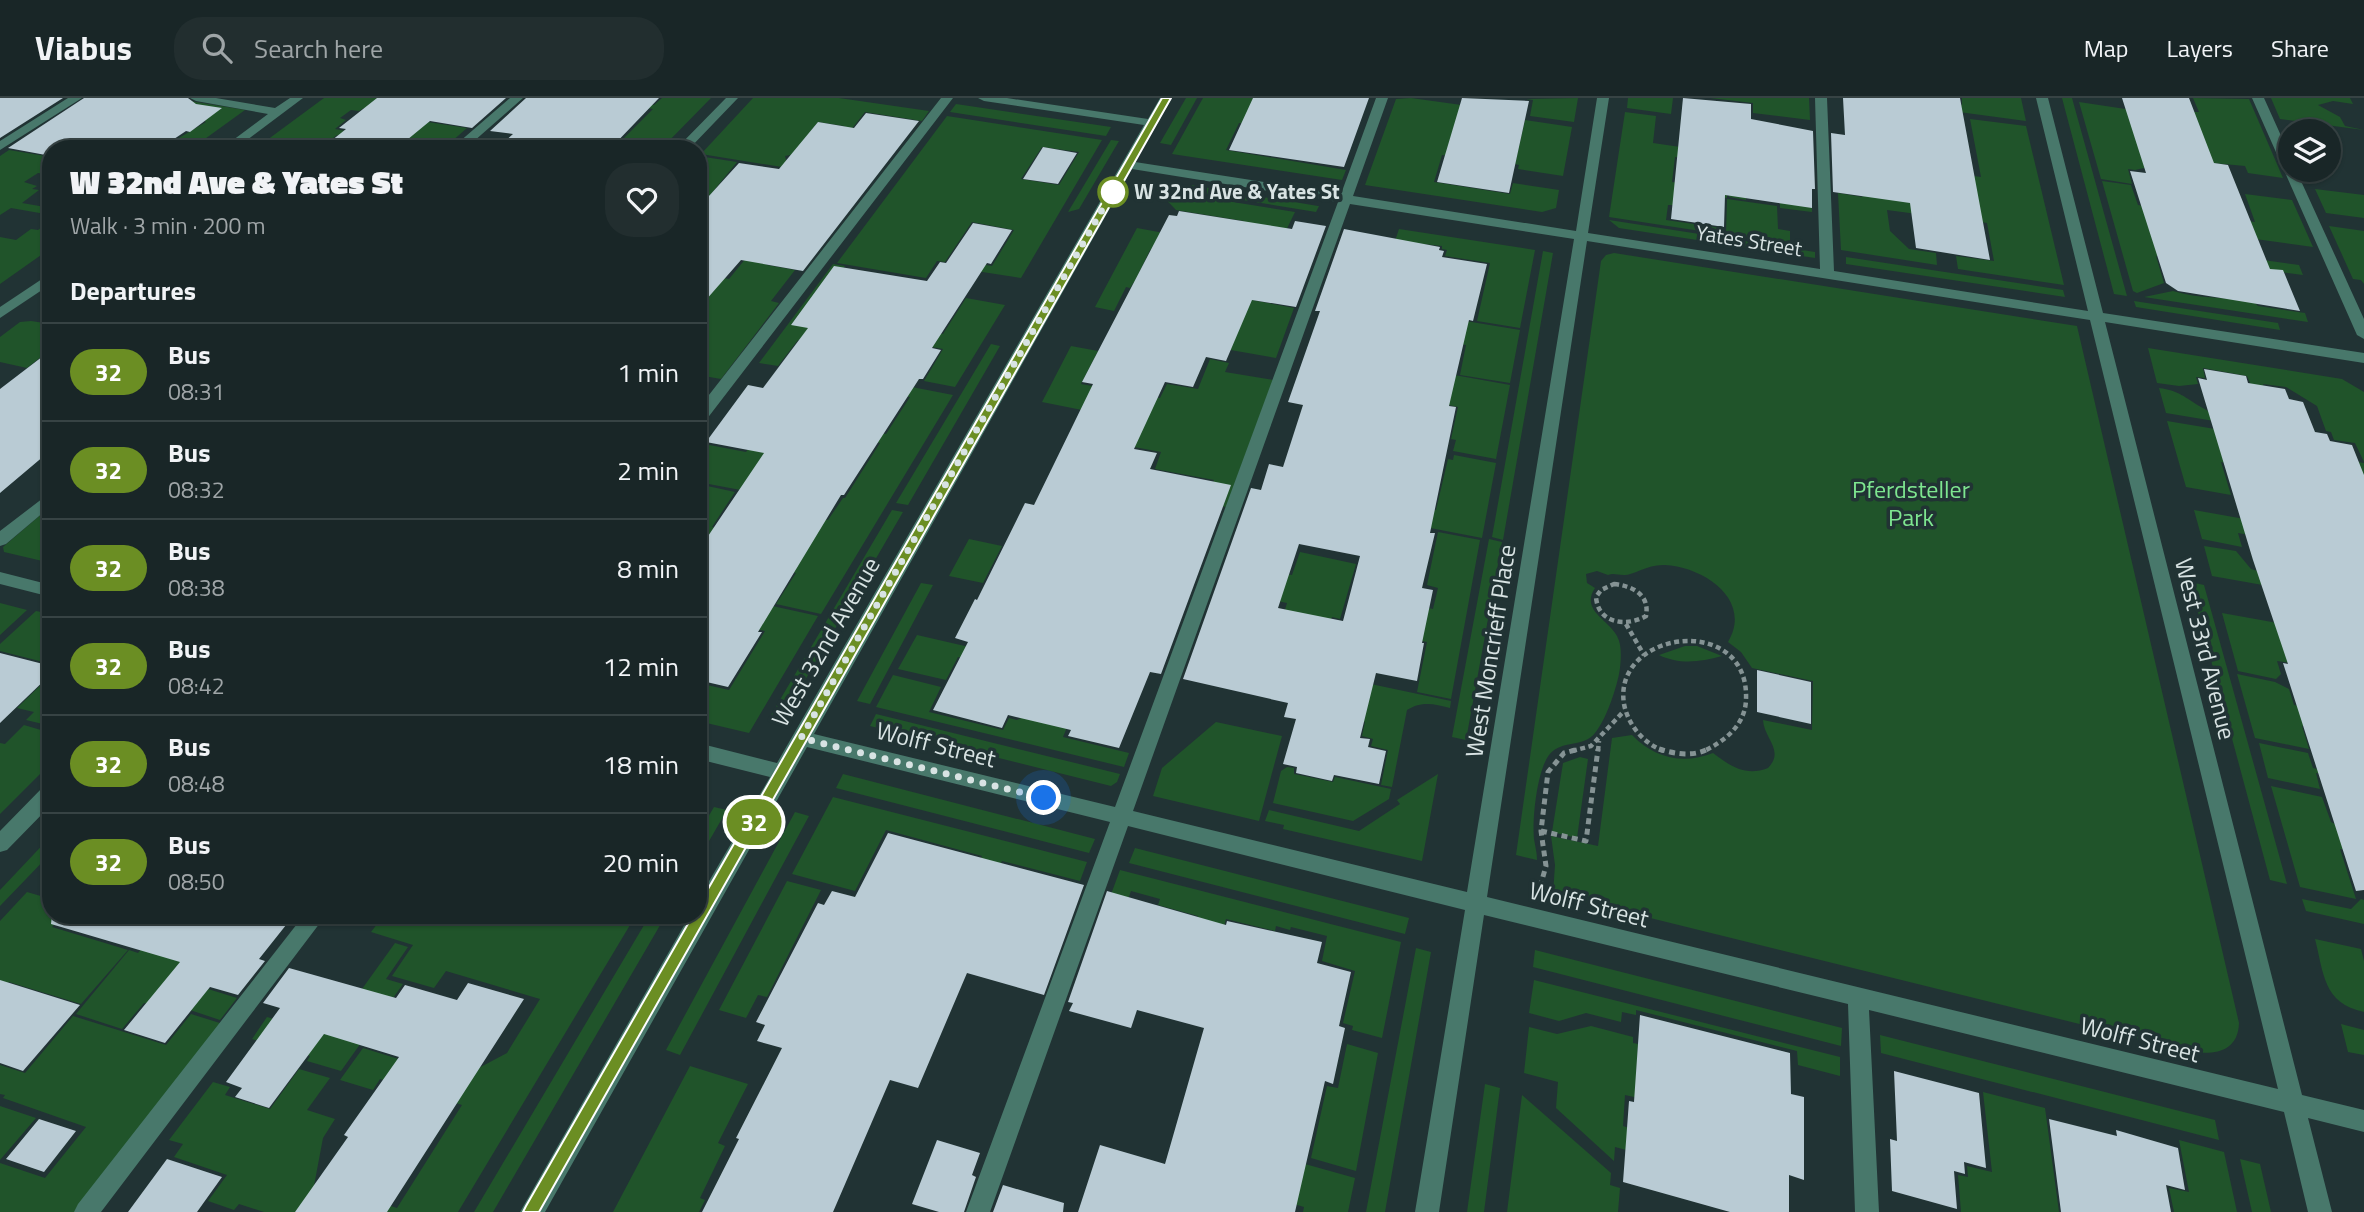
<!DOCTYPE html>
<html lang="en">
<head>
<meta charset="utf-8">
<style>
  body { margin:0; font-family:"Titillium Web",sans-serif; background:#222e2f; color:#f1f3f6; height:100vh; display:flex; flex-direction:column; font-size:26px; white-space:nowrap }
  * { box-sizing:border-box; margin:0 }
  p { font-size:23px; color:#9fa5a7 }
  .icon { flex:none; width:38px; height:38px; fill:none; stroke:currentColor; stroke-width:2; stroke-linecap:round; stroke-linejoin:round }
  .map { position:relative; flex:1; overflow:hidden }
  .side { position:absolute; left:42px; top:42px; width:665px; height:784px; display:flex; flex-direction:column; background:#192627; border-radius:28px; box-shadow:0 2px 5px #0004,0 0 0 2px #374344 }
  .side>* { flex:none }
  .badge { padding:0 14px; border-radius:23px; font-size:24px; line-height:46px }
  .controls { position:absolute; left:2278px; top:21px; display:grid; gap:14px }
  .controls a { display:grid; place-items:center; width:63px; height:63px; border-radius:50%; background:#192627; box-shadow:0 2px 5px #0004,0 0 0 2px #374344; font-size:35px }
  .you { position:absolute; width:35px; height:35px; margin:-18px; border:5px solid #fff; border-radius:50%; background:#1a73e8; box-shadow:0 0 0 10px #1a73e833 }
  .map>.badge { position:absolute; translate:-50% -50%; box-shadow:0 0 0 4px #fff }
  h2 { padding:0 28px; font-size:26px; line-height:63px }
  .round { display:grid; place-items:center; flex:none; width:74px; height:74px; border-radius:28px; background:#222e2f }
  .head { display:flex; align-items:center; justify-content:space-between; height:119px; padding:0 28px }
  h1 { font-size:33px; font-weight:800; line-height:52px }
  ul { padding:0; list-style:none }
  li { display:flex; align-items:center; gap:21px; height:98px; padding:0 28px; border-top:2px solid #374344 }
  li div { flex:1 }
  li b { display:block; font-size:26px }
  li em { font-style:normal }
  li .badge { min-width:77px; font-weight:700; text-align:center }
  header { display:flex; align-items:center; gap:42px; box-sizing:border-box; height:98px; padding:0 35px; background:#192627; border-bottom:2px solid #374344 }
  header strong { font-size:33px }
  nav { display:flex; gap:38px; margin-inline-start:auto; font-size:24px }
  .search { width:490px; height:63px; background:#222e2f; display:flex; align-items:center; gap:18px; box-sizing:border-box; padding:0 24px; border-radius:28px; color:#9fa5a7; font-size:26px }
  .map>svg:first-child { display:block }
  .green { fill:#20542a; fill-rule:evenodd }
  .building { fill:#b9cbd4; fill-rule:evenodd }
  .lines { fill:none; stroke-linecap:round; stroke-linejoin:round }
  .path-far1 { stroke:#859394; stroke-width:4.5; stroke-dasharray:5 3.5; stroke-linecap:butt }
  .path { stroke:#859394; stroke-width:5; stroke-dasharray:6 4.5; stroke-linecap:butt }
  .minor { fill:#48786b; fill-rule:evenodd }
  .line { fill:#6b8e23; stroke:#fff; stroke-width:2 }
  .walk { stroke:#d8e3e3; stroke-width:7; stroke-dasharray:0 12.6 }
  .stop-dot { fill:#fff; stroke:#6b8e23; stroke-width:3.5 }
  .labels { text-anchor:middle; stroke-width:7; stroke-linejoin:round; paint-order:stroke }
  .far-stop-label { font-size:21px; font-weight:bold; fill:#d8e3e3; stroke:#213334; text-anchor:start }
  .far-street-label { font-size:21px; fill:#d8e3e3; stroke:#213334 }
  .park-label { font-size:24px; fill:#7ee690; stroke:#213334 }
  .street-label { font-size:24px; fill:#d8e3e3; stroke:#213334 }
</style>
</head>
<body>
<header>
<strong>Viabus</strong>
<div class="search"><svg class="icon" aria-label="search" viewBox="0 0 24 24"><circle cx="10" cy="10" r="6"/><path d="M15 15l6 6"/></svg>Search here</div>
<nav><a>Map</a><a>Layers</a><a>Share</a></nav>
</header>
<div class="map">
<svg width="2364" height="1114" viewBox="0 0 2364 1114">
  <rect width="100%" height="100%" fill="#213334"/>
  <path class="green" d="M172,0L245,12L191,51H160L206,24Z
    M324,0H428L421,23L467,30L443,51L383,43L414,18L364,10L359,13L351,12L340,20L346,22L335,31L361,36L356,40L337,37L319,51H249L263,45Z
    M608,0L654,7L662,0H711L661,51H613L653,11L604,3Z
    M753,0H839L929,13L922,23L865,14L850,33L844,28L818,24L810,34L854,44L785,58L788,70L701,56Z
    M1186,0H1197L1171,47L1160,45Z
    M1203,0H1256L1304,35L1239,25L1226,52L1346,72L1342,82L1172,56Z
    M1411,0L1476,9L1456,59L1442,57L1434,84L1510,96L1513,85L1559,92L1556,110L1542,114L1365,87L1396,1Z
    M1578,0L1574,24L1530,18L1533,2L1526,1Z
    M1628,0H1673L1671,16L1627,10Z
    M1710,0H1809L1810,22L1753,15V5Z
    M1962,0H2021L2026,23L1877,3H1936L1962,7Z
    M2062,0H2072L2127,198L2114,196Z
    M2193,0L2249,1L2283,80L2248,75L2245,68L2181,62L2135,72L2128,71L2132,86L2101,81L2079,4L2192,21L2190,14H2199Z
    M2271,0H2350L2353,6L2333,3L2318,7L2340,19L2345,28L2364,32L2280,21Z
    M956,6L1111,29L1106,38L950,14Z
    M1625,14L1656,18L1653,45L1742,58L1811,80L1812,114L1780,110V90L1747,85L1746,102L1729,99L1735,68L1675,59L1672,84L1700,88H1727V100L1678,93L1676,107H1668L1666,122L1721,130L1720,136L1609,119Z
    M947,18L1102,42L1021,180L976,173L980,166L992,168L1014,132L972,124L945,164L937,163L926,180L837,165ZM1042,49L1079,54L1059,87L1021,81Z
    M1970,21L2026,28L2064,187L1958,171L1956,158L1994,163L1987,125L1974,123L1966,77L1981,79Z
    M1525,22L1572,29L1563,78L1518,71L1519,67L1515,66Z
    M1111,42L1119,43L1079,111L1068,114Z
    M9,52L51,59V77L38,75L24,84L37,88L32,91L39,92L22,105L51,110V117L11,110L0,117V58Z
    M698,58L737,64L698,112Z
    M1875,79L1970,123L1887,112L1890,133L1909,151L1936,155L1937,167L1841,152L1838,95L1862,99Z
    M2102,83L2131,87L2138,107L2255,124L2245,96L2292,102L2313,149L2241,139L2249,160L2299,167L2303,177L2156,158L2164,185L2137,195L2133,193Z
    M1191,87L1318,108H1319L1316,114L1188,93Z
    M2315,91L2364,97V120L2326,115Z
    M1157,92L1295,114L1252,202L1294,210L1276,260L1225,251L1229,155L1244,123L1176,112Z
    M1727,101L1777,108L1778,131L1790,133V146L1726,136Z
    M1609,122L1815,154V160L1619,130Z
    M51,123V150L0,186V139L16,142L31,131L38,132Z
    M2329,128L2364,133V186L2361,182L2353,181Z
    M1137,130L1164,135L1155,153L1150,152L1138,177L1200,188L1196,195L1134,184L1130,190L1126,189L1114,213L1095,209Z
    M1399,131L1535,152L1520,230L1477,223L1490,165L1445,158L1447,152L1442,151V148L1395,143Z
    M1543,153L1553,155L1503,442L1492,439Z
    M751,154L767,167L795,172L771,203L779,205L721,281L698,277V255L706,245L698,243V218L709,204L698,202L708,177L729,181Z
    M1614,155L2077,228L2239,925C2238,953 2216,957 2193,954L1553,796L1555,767L1551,738L1598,748L1612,640L1632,637C1654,660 1683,667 1713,655C1730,668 1746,679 1768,670C1785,652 1764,641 1763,622L1812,632L1813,583L1752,570L1741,554L1728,544C1753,502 1704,469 1665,467C1648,466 1634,477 1624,477C1617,477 1614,475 1608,477L1597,473L1586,476L1587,485L1595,490C1580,512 1609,522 1617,538C1622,547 1621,560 1620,570C1618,587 1603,634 1588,641C1574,648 1560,644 1549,657C1537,673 1532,721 1534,741C1535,748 1537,754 1537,762L1516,757L1601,163L1606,157Z
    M1846,159L2063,192L2065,199L1846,166Z
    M833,166L845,168L832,186L876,223L943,236L966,200L1005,207L955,289L924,283L943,251L876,239L858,253L798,242L778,268L759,265Z
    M2173,193C2199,201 2226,199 2253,203L2258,208L2305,215L2308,224L2144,199Z
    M2134,203L2278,225L2280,232L2136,209Z
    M1374,208L1520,232L1510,285L1460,277L1466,247L1375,232Z
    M31,223L51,226V251L27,270L0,264V239L20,224Z
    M991,246L1000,248L908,407L896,405Z
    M1071,248L1098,253L1081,286L1160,300L1167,286L1198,291L1210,261L1229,265L1225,274L1273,282L1226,409L1211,406L1195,432L1214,382L1155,371L1161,354L1075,338L1087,313L1042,304Z
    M2148,250L2342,281L2364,294V364L2355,345L2334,342L2331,334L2326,333L2317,308L2286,289L2263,286L2264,289L2251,287L2247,278L2203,270L2205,280L2196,279L2198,286L2179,288L2157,285Z
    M1382,264L1510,287L1496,361L1453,353L1456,342L1451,341L1458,309L1444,306Z
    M845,276L953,297L821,516L776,506L796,475L787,473L821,420L828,422L843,400H845L880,345L816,331L821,323L886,336L910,299L839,285Z
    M2159,290C2180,293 2184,299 2201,309C2211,315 2218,317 2226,325L2166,315Z
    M2167,323L2227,333L2289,353L2364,365V424L2298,377L2221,364L2231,397L2186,389Z
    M755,342L778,346L746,393L698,384V354L704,346L746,354Z
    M1454,357L1496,365L1482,440L1420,428L1426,411L1436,412L1448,361L1453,362Z
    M698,386L735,394L712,429L799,447L791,460L698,441Z
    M51,408V465L4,454L3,449Z
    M892,412L903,414L783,620L771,617Z
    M2194,412L2301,431L2255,438L2238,435L2242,449L2202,441Z
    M1438,434L1480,442L1451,601L1417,594L1427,544L1403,539L1420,508L1433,511L1438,490L1427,487Z
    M969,441L1002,448L983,485L949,478Z
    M1489,441L1502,444L1466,642L1452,639Z
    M2204,448L2236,453L2251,471L2364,505L2212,478Z
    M1300,454L1356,466L1340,521L1332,519L1330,525L1279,532L1287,505L1228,493L1238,466L1292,477Z
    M2190,484L2204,487L2287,786L2270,782Z
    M921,485L933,487L870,606L857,603Z
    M698,492L818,518L749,635L698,623V585L729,592L765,533L698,518Z
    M0,505L27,512L0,537Z
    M36,513L51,516V566L0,553V546Z
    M2222,515L2283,526L2293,565L2277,563L2281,576L2276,581L2238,573Z
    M917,537L1030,563L1025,575L958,559L946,582L898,571Z
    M1685,548H1697L1722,558C1700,564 1680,567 1659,557Z
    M1300,571L1451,603L1450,610C1434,606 1422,603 1407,612L1392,689L1381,687L1388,652L1371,648L1373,641L1362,638L1365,624L1334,616Z
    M2237,576L2275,584L2289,591L2294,607L2308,610L2316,630L2302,628L2309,651L2255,640Z
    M51,577V628L26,622L34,614L17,610Z
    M893,577L941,589L929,614L1003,632L1009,620L1017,622L1083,590L1063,639L1129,655L1124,669L876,609Z
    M876,616L1120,676L1117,684L1111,688L870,628Z
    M1216,624L1282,638L1259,723L1153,698L1162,670Z
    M24,627L51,635V665L0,716V645L5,646Z
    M2259,645L2308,655L2313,670L2329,674L2330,677L2316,675L2320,691L2268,680Z
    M1580,659L1588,661L1577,740L1552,734L1563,665Z
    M1287,669L1294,670V676L1333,684L1335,679L1391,691L1389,701L1353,723L1273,705L1281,673Z
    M843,676L1095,741L1089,755L836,690Z
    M1438,676L1422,763L1283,731L1284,727L1265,723L1269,712L1359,733L1400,706L1397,702Z
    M2271,688L2322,699L2331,724L2353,735L2354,753L2340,751L2356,801L2300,789Z
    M833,699L1087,764L1080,783L1002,763L991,787L971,782L982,758L886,732L855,793L792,776Z
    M714,709L727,712L698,762V736Z
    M795,714L809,718L680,957L666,952Z
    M51,738V755L0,808V792Z
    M1135,750L1409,820L1405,836L1129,765Z
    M1120,772L1401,844L1382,940L1352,932L1353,928L1343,925L1355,873L1322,863L1327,838L1291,829L1290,832L1276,828L1275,833L1226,821L1217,853L1190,845L1198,818L1158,807L1160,801L1131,793L1107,861L1089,856Z
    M787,783L821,792L767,899L758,897L746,920L719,912Z
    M27,794L51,801L49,815L61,819L52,829L128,852L81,906L9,884L0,894V823Z
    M2302,801L2351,811L2361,801L2364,802V826L2306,813Z
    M170,817H230L179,882L237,900L220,922L190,912L186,917L144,905L122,931L76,916L129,852L138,855Z
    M384,817H636L458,1114H351L325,1087L397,1110L462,1007L380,981L373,992L340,982L363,950L460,980L507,955L540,901L446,873L434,890L392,878L413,847L371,834Z
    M650,817H666L493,1114H474Z
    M2315,841L2361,851L2364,863V914C2323,905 2324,876 2315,841Z
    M395,845L408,849L386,881L403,886L341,973L307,963L310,958L252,941L267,919L329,937Z
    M1416,850L1431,854L1385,1114H1366Z
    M1535,852L1842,930L1841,948L1533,869Z
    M1534,882L1840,959V978L1798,967L1797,953L1636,912V917L1622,914L1621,924L1586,915L1559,923L1529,915Z
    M191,916L223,926L78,1114H0V1065L45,1080L86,1029L3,1000L5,997L0,996V967L25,975L73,918L166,947Z
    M2341,926L2364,932V957L2348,954Z
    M1591,928L1633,939V945L1638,946L1636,978L1645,980L1643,1001L1625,997L1623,1028L1632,1031L1630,1053L1615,1049L1614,1063L1556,1010L1558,984L1524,975L1529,929L1557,936Z
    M1880,937L2215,1022L2219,1042L1881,955Z
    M1347,946L1378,955L1356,1073L1311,1060L1327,988L1338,990Z
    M690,968L748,986L718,1045L725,1048L700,1100L705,1102L699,1114H613Z
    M299,971L330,980L307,1012L335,1021L323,1040L313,1093L299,1114H264L239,1106L234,1112L208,1103L227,1077L174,1059L183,1046L169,1042L213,984L230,989L225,997L270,1011Z
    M1485,986L1500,990L1484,1114H1467Z
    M1983,994L2045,1010L2059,1114H1961L1958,1077L1968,1079L1967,1068L1992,1074Z
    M1522,997L1611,1075L1610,1087L1620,1090L1618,1114H1507Z
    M0,1008L36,1020L0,1062Z
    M2179,1042L2224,1054L2237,1114H2174L2169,1090L2189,1094Z
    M1280,1059L1355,1080L1348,1114H1303L1304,1109L1229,1087Z
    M2240,1061L2260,1066L2271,1114H2252Z"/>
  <path class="building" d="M0,0H63L0,40Z
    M84,0H188L196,6L222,10L190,34L186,33L159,51H51V58L8,50Z
    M377,0H506L472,30L430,23L396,51H321L346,31L339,30Z
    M526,0H659L610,51H496L513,36L490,33Z
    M1253,0H1369L1344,69L1229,52Z
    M1462,0L1529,3L1509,95L1437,84Z
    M1683,0L1751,6V21L1813,33L1815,91H1812V110L1725,97L1724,129L1671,121Z
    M1843,0H1960L1990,162L1916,150L1910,105L1833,94L1831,35L1845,37Z
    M2122,0H2189L2214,65L2228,67L2270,171L2283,172L2300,213L2178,193L2166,185L2130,73L2146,75Z
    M866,15L919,23L803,173L741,162L698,211V110L739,65L779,71L818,24L854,30Z
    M1043,49L1077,55L1058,86L1023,81Z
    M1179,113L1292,131L1295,123L1326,128L1296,209L1252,202L1226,263L1206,259L1193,289L1165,284L1134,351L1157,355L1150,371L1231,387L1161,576L1150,574L1119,650L1068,638L1071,632L1008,617L1002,630L933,612L968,544L955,540L975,501L977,502L1025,405L1034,407L1093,286L1082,284L1169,117L1177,118Z
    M973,125L1012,132L991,166L987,165L932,250L941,252L923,281H919L844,397H841L758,534H762L728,589L698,582V453L764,355L706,344L748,287L763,290L808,230L791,227L834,168L927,183L940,164L946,165Z
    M1344,131L1440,149L1439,152L1444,153L1442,159L1487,166L1473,223L1469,222L1449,308L1456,309L1430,435H1435L1422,490L1433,492L1422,545H1424L1417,583L1376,575L1360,640L1370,641L1368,649L1386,653L1379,686L1334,677L1332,683L1296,675L1297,669L1283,666L1296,621L1284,619L1288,605L1183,581L1251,390L1261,392L1269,366L1283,369L1303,307L1288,304L1320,213H1315ZM1299,446L1360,458L1343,523L1278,510Z
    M51,252V352L0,395V291Z
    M2204,271L2246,278L2248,285L2285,291L2289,301L2303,304L2315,334L2327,336L2330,343L2352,347L2364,377V792L2356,793L2283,565L2288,566L2253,462L2198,280L2207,282Z
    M0,555L51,568V576L0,625Z
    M1757,572L1811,584V626L1757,614Z
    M888,735L1084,787L1044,897L967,875L918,990L890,982L833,1114H702L739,1041L736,1040L782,950L757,943L765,927L756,924L818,805L824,807L832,793L855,799Z
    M1107,793L1226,827L1227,823L1322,844L1317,865L1351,874L1339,928L1345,930L1333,986L1325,983L1295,1114H1078L1100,1047L1165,1066L1204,930L1137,912L1131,930L1069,913L1073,905L1068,904Z
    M52,817H294L259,861L265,863L238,897L210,889L165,945L124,932L180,864L51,826Z
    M289,870L396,900L405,887L457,902L468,885L524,901L387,1114H295L348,1039L344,1037L399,959L324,936L269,1010L235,999L242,990L226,984L280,910L263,905Z
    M0,882L80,907L23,973L0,965Z
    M1640,917L1790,955L1791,996L1804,999V1082L1789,1077V1114H1730L1623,1084L1629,1003L1634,1004Z
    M1894,973L1979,995L1986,1070L1964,1064L1965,1076L1954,1073L1957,1111L1892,1093L1890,1041L1897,1043Z
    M39,1021L76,1033L44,1074L6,1061Z
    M2049,1021L2117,1038L2116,1032L2178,1050L2185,1092L2166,1087L2171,1114H2061Z
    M937,1042L980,1055L972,1077L976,1079L964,1114H939L912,1106Z
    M167,1061L222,1079L197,1114H128Z
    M1003,1087L1064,1105L1063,1114H993Z"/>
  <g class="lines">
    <path class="path-far1" d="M1614,486C1633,488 1650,497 1646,518C1627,529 1598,526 1596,499L1601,492Z
      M1626,526L1644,557
      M1572,653L1591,648L1624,613
      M1598,653L1599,643
      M1664,653C1644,646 1628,627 1624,606C1612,532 1750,514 1746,602C1745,627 1725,643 1704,653"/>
    <path class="path" d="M1659,651C1675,656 1693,659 1708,651
      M1541,733L1586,743L1598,651
      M1540,789L1546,768L1541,733L1548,674L1564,655L1579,651"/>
    <path class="minor" d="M68,0H82L0,52V43Z
      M190,0H216L275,10L290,0H303L235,51H221L268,16L196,3Z
      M510,0H523L465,51H451Z
      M726,0H738L689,51H676Z
      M941,0H953L703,326L698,327V311Z
      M978,0H1007L1148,21L1160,0H1172L1135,64L1341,96L1376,0H1388L1353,98L1576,133L1597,0H1609L1588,135L1820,171L1815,0H1827L1834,173L2088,213L2036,0H2048L2103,215L2364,255V265L2105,224L2302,997L2364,1012V1034L2308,1020L2332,1114H2308L2284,1014L1869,912L1879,1114H1855L1848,906L1484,817L1439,1114H1415L1465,812L1128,728L990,1114H966L1110,724L807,649L545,1114H520L690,817H698V802L770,679L698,661V645L777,665L1144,27L984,3ZM1132,71L1338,104L1115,709L814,636ZM1350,106L1574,141L1467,794L1133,713ZM1587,143L2090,222L2278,991L1487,799Z
      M2252,0H2264L2291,60V72H2296L2364,221V241L2357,237Z
      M51,175V186L0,220V209Z
      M51,394V408L6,446L0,448V433Z
      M0,474L51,487V499L0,486Z
      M51,686V707L7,752L0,754V733L44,688Z
      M304,817H326L101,1114H74L78,1106Z"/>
  </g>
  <path class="line" d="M1162,0H1171L539,1114H523L526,1108Z"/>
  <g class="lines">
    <path class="walk" d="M1044,700L801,640L1118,84L1113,94"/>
  </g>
  <circle class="stop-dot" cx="1113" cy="94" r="14"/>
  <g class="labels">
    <g class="far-stop-label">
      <text x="1134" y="101">W 32nd Ave &amp; Yates St</text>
    </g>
    <g class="far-street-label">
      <text transform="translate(1749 143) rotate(9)" y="7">Yates Street</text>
    </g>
    <g class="park-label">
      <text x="1911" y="400">Pferdsteller<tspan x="1911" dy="28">Park</tspan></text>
    </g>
    <g class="street-label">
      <text transform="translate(826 544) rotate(-60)" y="8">West 32nd Avenue</text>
      <text transform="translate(2205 551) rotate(76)" y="8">West 33rd Avenue</text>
      <text transform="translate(1491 553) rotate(-81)" y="8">West Moncrieff Place</text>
      <text transform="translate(936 647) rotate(14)" y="8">Wolff Street</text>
      <text transform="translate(1589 807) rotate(14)" y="8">Wolff Street</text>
      <text transform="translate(2140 942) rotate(14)" y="8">Wolff Street</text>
    </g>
  </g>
</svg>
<div class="controls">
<a><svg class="icon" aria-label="layers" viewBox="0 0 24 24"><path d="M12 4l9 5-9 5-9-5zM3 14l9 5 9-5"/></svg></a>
</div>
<div class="you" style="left:1044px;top:700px"></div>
<b class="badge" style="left:754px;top:724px;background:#6b8e23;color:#fff">32</b>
<section class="side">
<div class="head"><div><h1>W 32nd Ave &amp; Yates St</h1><p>Walk · 3 min · 200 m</p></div><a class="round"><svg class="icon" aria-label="heart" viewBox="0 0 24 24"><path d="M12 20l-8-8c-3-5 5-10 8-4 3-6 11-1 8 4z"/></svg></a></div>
<h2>Departures</h2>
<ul>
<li><span class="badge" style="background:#6b8e23;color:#fff">32</span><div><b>Bus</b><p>08:31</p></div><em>1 min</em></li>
<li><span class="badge" style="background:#6b8e23;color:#fff">32</span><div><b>Bus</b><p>08:32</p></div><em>2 min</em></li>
<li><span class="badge" style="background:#6b8e23;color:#fff">32</span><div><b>Bus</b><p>08:38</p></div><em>8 min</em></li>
<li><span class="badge" style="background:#6b8e23;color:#fff">32</span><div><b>Bus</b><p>08:42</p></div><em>12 min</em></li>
<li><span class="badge" style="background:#6b8e23;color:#fff">32</span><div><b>Bus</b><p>08:48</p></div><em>18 min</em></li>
<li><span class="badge" style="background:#6b8e23;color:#fff">32</span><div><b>Bus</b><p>08:50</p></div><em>20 min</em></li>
</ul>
</section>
</div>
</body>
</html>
